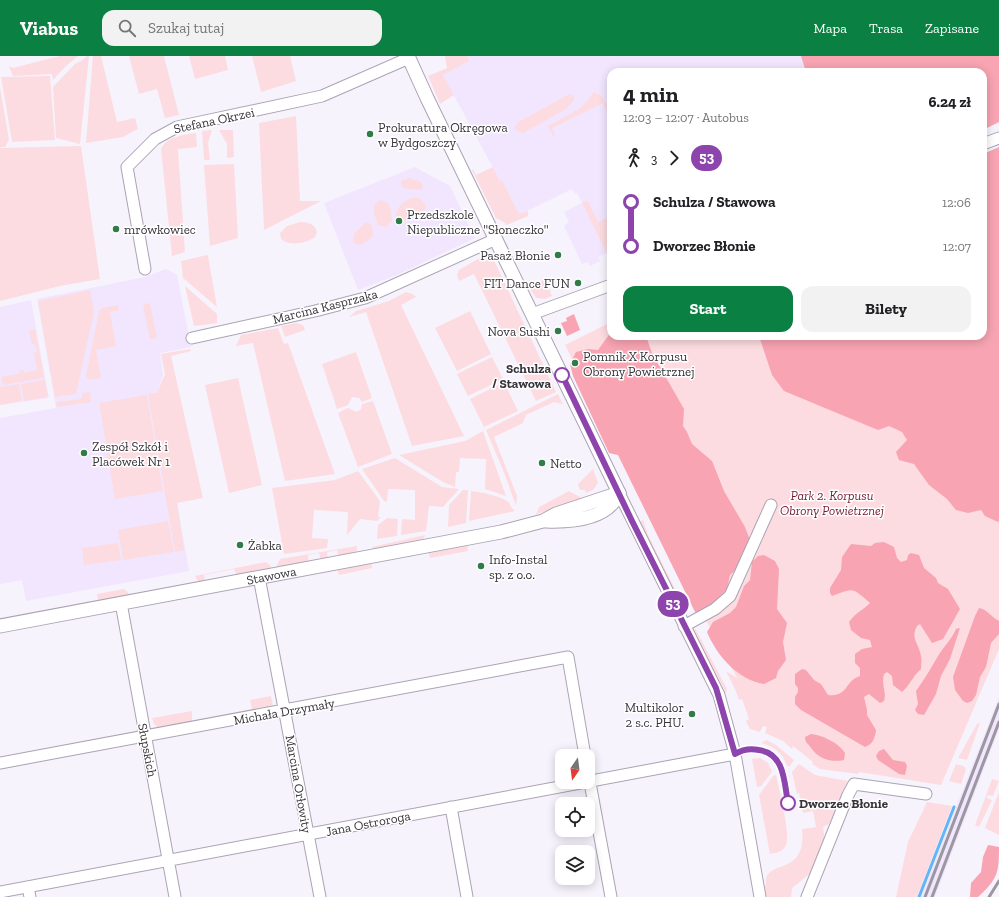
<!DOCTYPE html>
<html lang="pl">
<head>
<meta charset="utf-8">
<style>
  body { margin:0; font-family:"Zilla Slab",serif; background:#f2f2f2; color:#202124; height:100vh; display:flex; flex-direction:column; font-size:15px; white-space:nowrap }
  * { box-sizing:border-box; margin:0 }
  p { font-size:13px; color:#757577 }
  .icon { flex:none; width:22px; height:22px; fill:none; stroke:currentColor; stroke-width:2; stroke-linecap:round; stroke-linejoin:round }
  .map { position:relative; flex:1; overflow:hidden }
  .sheet { position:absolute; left:607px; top:12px; width:380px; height:272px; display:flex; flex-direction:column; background:#fff; border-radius:12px; box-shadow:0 2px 10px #0003 }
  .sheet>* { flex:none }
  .badge { padding:0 8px; border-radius:13px; font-size:14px; line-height:26px }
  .needle { width:26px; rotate:194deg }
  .fabs { position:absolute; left:555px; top:693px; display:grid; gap:8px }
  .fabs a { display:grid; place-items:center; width:40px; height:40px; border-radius:8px; background:#fff; box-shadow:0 2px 10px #0003; font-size:20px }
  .map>.badge { position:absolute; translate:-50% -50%; box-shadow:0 0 0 2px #fff }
  .legs { display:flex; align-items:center; gap:6px; height:44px; padding:0 16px; font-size:13px }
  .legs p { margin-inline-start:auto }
  .overview { display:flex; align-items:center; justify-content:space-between; height:68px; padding:0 16px }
  h1 { font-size:22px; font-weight:800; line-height:30px }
  .primary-button { display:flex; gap:8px; margin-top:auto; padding:8px 16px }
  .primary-button a { flex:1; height:46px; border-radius:12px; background:#0b8043; color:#fff; font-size:16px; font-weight:800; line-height:46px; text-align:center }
  .primary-button a+a { background:#f2f2f2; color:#202124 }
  ul { padding:0 16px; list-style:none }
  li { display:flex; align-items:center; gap:14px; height:44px; font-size:15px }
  li i { display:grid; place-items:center; width:6px; height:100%; margin:0 5px; background:currentColor }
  li i::after { content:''; width:10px; height:10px; margin:-5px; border:3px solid; border-radius:50%; background:#fff }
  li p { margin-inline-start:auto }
  li:first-child i { background:linear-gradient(#0000 50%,currentColor 0) }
  li:last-child i { background:linear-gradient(currentColor 50%,#0000 0) }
  header { display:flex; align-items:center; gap:24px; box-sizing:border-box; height:56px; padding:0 20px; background:#0b8043; color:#fff }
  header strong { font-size:19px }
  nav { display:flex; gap:22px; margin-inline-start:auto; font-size:14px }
  .search { width:280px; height:36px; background:#f2f2f2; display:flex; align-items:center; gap:10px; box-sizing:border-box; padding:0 14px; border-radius:12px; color:#757577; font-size:15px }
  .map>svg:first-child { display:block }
  .built { fill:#f1e6fe }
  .green { fill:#fcdce0 }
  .forest { fill:#f8a4b2 }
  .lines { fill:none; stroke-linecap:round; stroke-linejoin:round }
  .stream { stroke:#62b6f8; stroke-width:3 }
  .minor-casing { stroke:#aba3b3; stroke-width:13 }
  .tertiary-casing { stroke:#aba3b3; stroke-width:15 }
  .minor { stroke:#fff; stroke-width:11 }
  .tertiary { stroke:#fff; stroke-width:13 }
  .rail { stroke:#9c98a1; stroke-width:3 }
  .line-1-casing { stroke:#fff; stroke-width:9 }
  .line-1 { stroke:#8e44ad; stroke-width:6 }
  .poi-dot { fill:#317b49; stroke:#fff; stroke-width:1.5 }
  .stop-1-dot { fill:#fff; stroke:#8e44ad; stroke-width:2 }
  .labels { text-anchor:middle; stroke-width:3; stroke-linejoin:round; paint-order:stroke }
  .street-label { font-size:13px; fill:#36333a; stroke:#fff }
  .poi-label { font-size:13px; fill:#36333a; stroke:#fff; text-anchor:start }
  .stop-label { font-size:13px; font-weight:bold; fill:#36333a; stroke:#fff; text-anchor:end }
  .park-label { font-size:13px; font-style:italic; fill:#751a34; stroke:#fff }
</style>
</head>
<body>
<header>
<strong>Viabus</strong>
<div class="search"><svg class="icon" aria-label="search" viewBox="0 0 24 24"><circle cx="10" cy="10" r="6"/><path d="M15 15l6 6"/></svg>Szukaj tutaj</div>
<nav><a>Mapa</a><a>Trasa</a><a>Zapisane</a></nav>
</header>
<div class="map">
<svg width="999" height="841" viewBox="0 0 999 841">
  <rect width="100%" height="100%" fill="#f7f3fd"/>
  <path class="built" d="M467,0H801L806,16H611V206L607,197L598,201L600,205L590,210L588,206L582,208L564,170L569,166L564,156L582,147L577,137L575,138L572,133L519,159L502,124L500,125L443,19L468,5Z
    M415,111L450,130L475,182L397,219L358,234L324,147Z
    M166,213L177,219L191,291L160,297L163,319L158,334L189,515L26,545L22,524L0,528V362L56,352L37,243L145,221Z
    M31,244L49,342L0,349V251Z
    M999,641V673L935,841H921Z"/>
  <path class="green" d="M60,0H78L66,10L53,24L52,18L13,20L9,10L13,12Z
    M87,0H89L80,88L56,82L53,31L75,8L81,5Z
    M93,0H101L117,66L135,62L138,73L123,81L86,87Z
    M129,0H164L179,59L165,62L157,33L139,38Z
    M189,0H225L228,14L195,23Z
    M252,0H290L296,25L261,36Z
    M445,0H467L469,5L443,19L454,39L440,48L428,20L447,12Z
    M50,20L55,84L12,86L1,21Z
    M0,31L9,84L5,91H0Z
    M594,36L602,40L609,54L607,55L603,47L552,72L555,79L553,80L548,70L581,52Z
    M570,38L574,40V44L566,53L523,77L517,75L515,71L518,66Z
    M296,60L300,145H321L264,174L259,67Z
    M212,74L208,87L210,104H204L202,75Z
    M219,74H233L234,101L227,102V88Z
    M196,77L197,91L178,93L185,196L172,200L161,93C167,80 184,79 196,77Z
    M81,90L100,223L60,230L0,245V92Z
    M999,96V593L941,729L859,716L858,718L820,713L812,708L813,706L793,690L792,693L783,685L765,677L767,671L763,670L760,676L750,673L746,665L749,663L742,643L739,644L735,633L726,615L737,622L671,499L565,289L611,266V280H983Z
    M234,108L238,182L210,190L204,109Z
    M493,111L500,125L502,124L519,158L528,155V160L506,169L505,167L496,162L472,114L473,113L476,119Z
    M409,122L421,126L423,130L421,134L407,133L401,130V125Z
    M415,141L421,143L426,150L425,154L405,165H400L396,160C397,149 405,144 415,141Z
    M380,144L388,147L391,154L392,165L386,171L378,169L374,157V149Z
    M585,145H588L598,166L607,162L611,171V206L582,147Z
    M300,166C308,166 315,168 317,176L315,181C306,187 290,191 281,183L280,177L287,170Z
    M366,166L372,169L373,179C369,185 362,190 355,188L353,185L354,178Z
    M488,197L492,200L556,336L536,345L474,218L459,225L457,219L459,214Z
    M207,199L208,200L217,251L183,222L181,205Z
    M545,223L552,240L545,243L536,242L527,228L531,227L533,229Z
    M185,230L217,258V267L194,270Z
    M90,234L94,256L76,338L55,341L38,245Z
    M406,236L413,238L416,241L401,249L464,380L412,390L366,256L349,261L356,255L389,245Z
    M150,247L157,282L150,283L143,249Z
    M118,249L119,254L110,256L116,290L96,294L101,322L89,324L86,320L99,255L102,252Z
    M470,255L491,298L457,315L435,272Z
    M296,267L303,269L305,274L285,281L281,270Z
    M278,272L284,288L288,287L335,418L285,425L253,287L236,290L241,279Z
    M35,273L44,322L3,329L1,321L19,318V315L24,314V317L37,314L34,297L37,296L35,288H32L29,274Z
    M190,293L191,295L171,300L203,442L177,447L184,494L175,496L148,338L157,337L165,318L161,298Z
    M356,296L372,342L362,346L359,342L352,341L348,349L337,353L322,308Z
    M492,301L503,323L468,340L457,318Z
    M238,322L262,429L229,437L205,329Z
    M45,324L48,341L24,345L21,328Z
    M504,326L518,355L484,371L470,343Z
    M19,328L22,345L0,349V331Z
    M90,336L91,346L57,351L56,346L81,343L83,337Z
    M558,338L563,348L554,346L526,359L523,367L494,381L517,440L516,450L505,419L486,374Z
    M147,339L163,435L115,443L99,347Z
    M373,345L392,398L358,411L338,357L348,352L357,356L361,353L362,348Z
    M483,375L506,440L485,433L486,403L460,402L459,416H456L455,431L443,426L399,399L465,385Z
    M395,402L442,431L459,433L443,451L429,450L426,475L401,479L402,463L415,464V434L388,433L387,446L384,445L362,413Z
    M593,413L598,427L593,434L586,437L585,434H580L578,428Z
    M358,415L380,445L378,461H381L377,465L360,463L347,479L348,456L314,454L312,482L328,483L327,492L284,498L272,432L335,424Z
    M463,434H468L466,467L448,471L449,449Z
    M471,435C485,437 497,439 509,446L511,451L515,455L469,465Z
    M569,435L582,442L583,445L536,458L539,451Z
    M387,462L398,463L397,480L377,483L378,469Z
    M643,464L648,479L688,559L683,554L638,466Z
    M168,465L174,496L123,504L118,474Z
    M425,479L423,485L374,494L372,491Z
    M118,487L121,504L84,509L82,492Z
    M467,488L468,495L430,502L428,495Z
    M357,490V494L352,499L339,502L337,494L327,496L328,504L321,505L319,497L308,499L309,507L278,513L277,509L280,503Z
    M371,505L372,512L339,519L337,512Z
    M266,506L271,510V514L237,520L234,513L204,519L205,524L201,527L198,525L195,520Z
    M124,533L128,536L129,540L98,545L97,538Z
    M695,572L727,633L726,637L694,577Z
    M271,640L273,650L252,654L250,644Z
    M192,655V665L157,671L154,668L152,662Z
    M980,667L967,704L958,702L977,668Z
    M766,684L776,689L794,704L790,710H787C783,697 774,690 761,687Z
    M760,702L768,707L772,716L761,730L757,731L752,703Z
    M799,708L815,719L848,725L829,768L823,771L825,786L812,816L792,832L791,841H765L763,830L766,829C763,801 807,823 802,773L816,771L813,755L803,757L799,737L797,738L792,716Z
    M956,708L964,710L966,714L961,728L949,725Z
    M776,719C779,733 791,779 786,789C783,796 776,797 770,798L759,739L773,720Z
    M992,723L999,725L993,740L988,739L987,742L992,744L979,771L975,769Z
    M999,736V779L985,772Z
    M927,746L952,750L917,841H896L908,786Z"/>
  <path class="forest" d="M801,0H999V66L983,74V16H806Z
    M999,91V465L998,466L985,460L981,454L968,457L956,454L947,443L929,429L914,408L899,404L896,396L907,384L902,376L889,370L878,374L784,335L772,319L759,280H983V98Z
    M574,258L580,274L567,280L561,267L567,265L566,262Z
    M611,276V280H646L652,297L684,353L683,370L687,376L692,388L712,405L724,435L745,471L750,484L742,508L730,519L727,533L714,548L696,558L618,399L609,397L573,320L570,308L576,296L588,293L598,294Z
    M884,486L894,491L897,502L901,506L907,504L908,499L911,497L919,499L924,512L936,522L938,527L948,533L960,553L943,583L932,587L920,568L917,570C910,583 919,587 921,600C922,604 921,609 921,613C913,620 910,629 902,636L893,629L892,620L887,616L884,618C881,630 887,636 884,645L880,647L869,638L864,641L867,654V659L876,674C875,682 873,688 865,691L801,654L795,648V641L798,636V632L795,628V618L802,613L806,614L814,624L821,628L828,639C849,641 844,625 860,620V612L855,607V598L862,593L872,591L870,584L861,582L851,574L849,566C856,556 862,555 870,547C851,531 855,532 832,540L830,537V532L841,514L842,501L851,488L871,490L875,487Z
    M764,499L775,505L779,513L777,553L787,567L783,586L786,604L778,615L776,622L764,628C738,624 717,600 707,576L713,566L730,557L736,551L744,530L750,524L752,506L758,500Z
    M979,552C987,553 992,562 999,565V578L991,587L986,611L980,621L976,639L972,645L967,647L963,645L955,634L953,621L975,560Z
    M960,572L950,603L941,620L936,638L924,659L918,658L915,654L918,648L916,635C924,624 931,612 938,600C944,590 952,583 956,573Z
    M811,678C822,679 839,687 845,697L844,704C830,707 818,702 811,692C808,687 805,687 805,681Z
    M884,693L893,704L905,706L907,710L905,719L899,718L878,704L876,700L879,695Z
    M988,789L999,791C999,816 998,823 978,841H970L971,827L981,816L983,801Z"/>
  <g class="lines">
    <path class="stream" d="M919,841L954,751"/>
    <defs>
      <path id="minor" d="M983,88L999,82
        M145,213L127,111L155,83L177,71L322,40L409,2
        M532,258L611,229
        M192,282L315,255L365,242L496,183
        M619,437L719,639L735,698L760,841
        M259,521L320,841
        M121,547L175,841
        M684,570L715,553L730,540L771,449
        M0,707L568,601L585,700
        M588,716L611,841
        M451,751L467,841
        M28,831L30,841
        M0,836L735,698
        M807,841L848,739L854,728L926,738"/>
      <g id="tertiary">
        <path d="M408,0L427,42L619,437"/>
        <path d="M546,465C572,466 608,463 619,437"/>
        <path id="s1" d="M0,570L501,476L543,465L556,458L619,437"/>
      </g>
    </defs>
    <use href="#minor" class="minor-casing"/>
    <use href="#tertiary" class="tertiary-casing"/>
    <use href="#minor" class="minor"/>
    <use href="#tertiary" class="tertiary"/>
    <path class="rail" d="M925,841L999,648
      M932,841L999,666
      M989,841L999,825"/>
  </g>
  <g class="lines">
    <defs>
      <path id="line-1" d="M562,319L632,465L716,632L735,698C743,693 750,692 759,694C785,698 784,726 788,747"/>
    </defs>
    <use href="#line-1" class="line-1-casing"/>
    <use href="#line-1" class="line-1"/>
  </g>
  <g class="poi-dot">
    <circle cx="370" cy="78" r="4"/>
    <circle cx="399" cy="165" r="4"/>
    <circle cx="116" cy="173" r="4"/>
    <circle cx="558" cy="199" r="4"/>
    <circle cx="578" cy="227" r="4"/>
    <circle cx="558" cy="275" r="4"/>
    <circle cx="575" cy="307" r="4"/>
    <circle cx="84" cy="397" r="4"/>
    <circle cx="542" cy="407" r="4"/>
    <circle cx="240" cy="489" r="4"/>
    <circle cx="481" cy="510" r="4"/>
    <circle cx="692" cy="658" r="4"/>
  </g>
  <g class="stop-1-dot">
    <circle cx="562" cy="319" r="7"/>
    <circle cx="788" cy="747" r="7"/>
  </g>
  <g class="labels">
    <g class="street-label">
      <text transform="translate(214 64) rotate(-12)" y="5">Stefana Okrzei</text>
      <text transform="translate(325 250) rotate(-14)" y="5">Marcina Kasprzaka</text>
      <text dy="5" stroke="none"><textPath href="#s1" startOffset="276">Stawowa</textPath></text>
      <text transform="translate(284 655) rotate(-10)" y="5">Michała Drzymały</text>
      <text transform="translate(148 694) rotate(79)" y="5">Słupskich</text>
      <text transform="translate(299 728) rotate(80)" y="5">Marcina Orłowity</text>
      <text transform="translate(368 767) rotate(-11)" y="5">Jana Ostroroga</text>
    </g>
    <g class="poi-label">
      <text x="378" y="76">Prokuratura Okręgowa<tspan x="378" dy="15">w Bydgoszczy</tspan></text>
      <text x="407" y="163">Przedszkole<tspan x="407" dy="15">Niepubliczne "Słoneczko"</tspan></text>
      <text x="124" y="178">mrówkowiec</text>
      <text x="550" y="204" text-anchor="end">Pasaż Błonie</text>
      <text x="570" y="232" text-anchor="end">FIT Dance FUN</text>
      <text x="550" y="280" text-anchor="end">Nova Sushi</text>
      <text x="583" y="305">Pomnik X Korpusu<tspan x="583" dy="15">Obrony Powietrznej</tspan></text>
      <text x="92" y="395">Zespół Szkół i<tspan x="92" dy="15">Placówek Nr 1</tspan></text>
      <text x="550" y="412">Netto</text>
      <text x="248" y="494">Żabka</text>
      <text x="489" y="508">Info-Instal<tspan x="489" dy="15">sp. z o.o.</tspan></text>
      <text x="684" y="656" text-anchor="end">Multikolor<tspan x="684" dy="15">2 s.c. PHU.</tspan></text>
    </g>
    <g class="stop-label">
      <text x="551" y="317">Schulza<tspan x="551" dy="15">/ Stawowa</tspan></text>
      <text x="799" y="752" text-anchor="start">Dworzec Błonie</text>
    </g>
    <g class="park-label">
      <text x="832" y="444">Park 2. Korpusu<tspan x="832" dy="15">Obrony Powietrznej</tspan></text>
    </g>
  </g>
</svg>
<div class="fabs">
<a><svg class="needle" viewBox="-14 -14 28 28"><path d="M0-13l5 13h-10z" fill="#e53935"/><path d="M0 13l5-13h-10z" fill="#757577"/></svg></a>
<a><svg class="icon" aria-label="locate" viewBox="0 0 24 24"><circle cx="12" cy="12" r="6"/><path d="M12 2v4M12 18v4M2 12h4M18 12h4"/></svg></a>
<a><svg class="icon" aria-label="layers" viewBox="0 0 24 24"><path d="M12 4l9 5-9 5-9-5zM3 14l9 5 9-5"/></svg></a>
</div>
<b class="badge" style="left:673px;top:548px;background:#8e44ad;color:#fff">53</b>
<section class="sheet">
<div class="overview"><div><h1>4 min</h1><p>12:03 – 12:07 · Autobus</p></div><b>6.24 zł</b></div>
<div class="legs"><svg class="icon" aria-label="walk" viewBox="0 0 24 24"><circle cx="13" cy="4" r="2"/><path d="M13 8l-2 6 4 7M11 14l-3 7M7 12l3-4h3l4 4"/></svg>3<svg class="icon" aria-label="forward" viewBox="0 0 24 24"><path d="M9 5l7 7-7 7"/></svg><b class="badge" style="background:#8e44ad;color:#fff">53</b></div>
<ul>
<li><i style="color:#8e44ad"></i><b>Schulza / Stawowa</b><p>12:06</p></li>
<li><i style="color:#8e44ad"></i><b>Dworzec Błonie</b><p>12:07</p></li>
</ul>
<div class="primary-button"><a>Start</a><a>Bilety</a></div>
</section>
</div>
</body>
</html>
